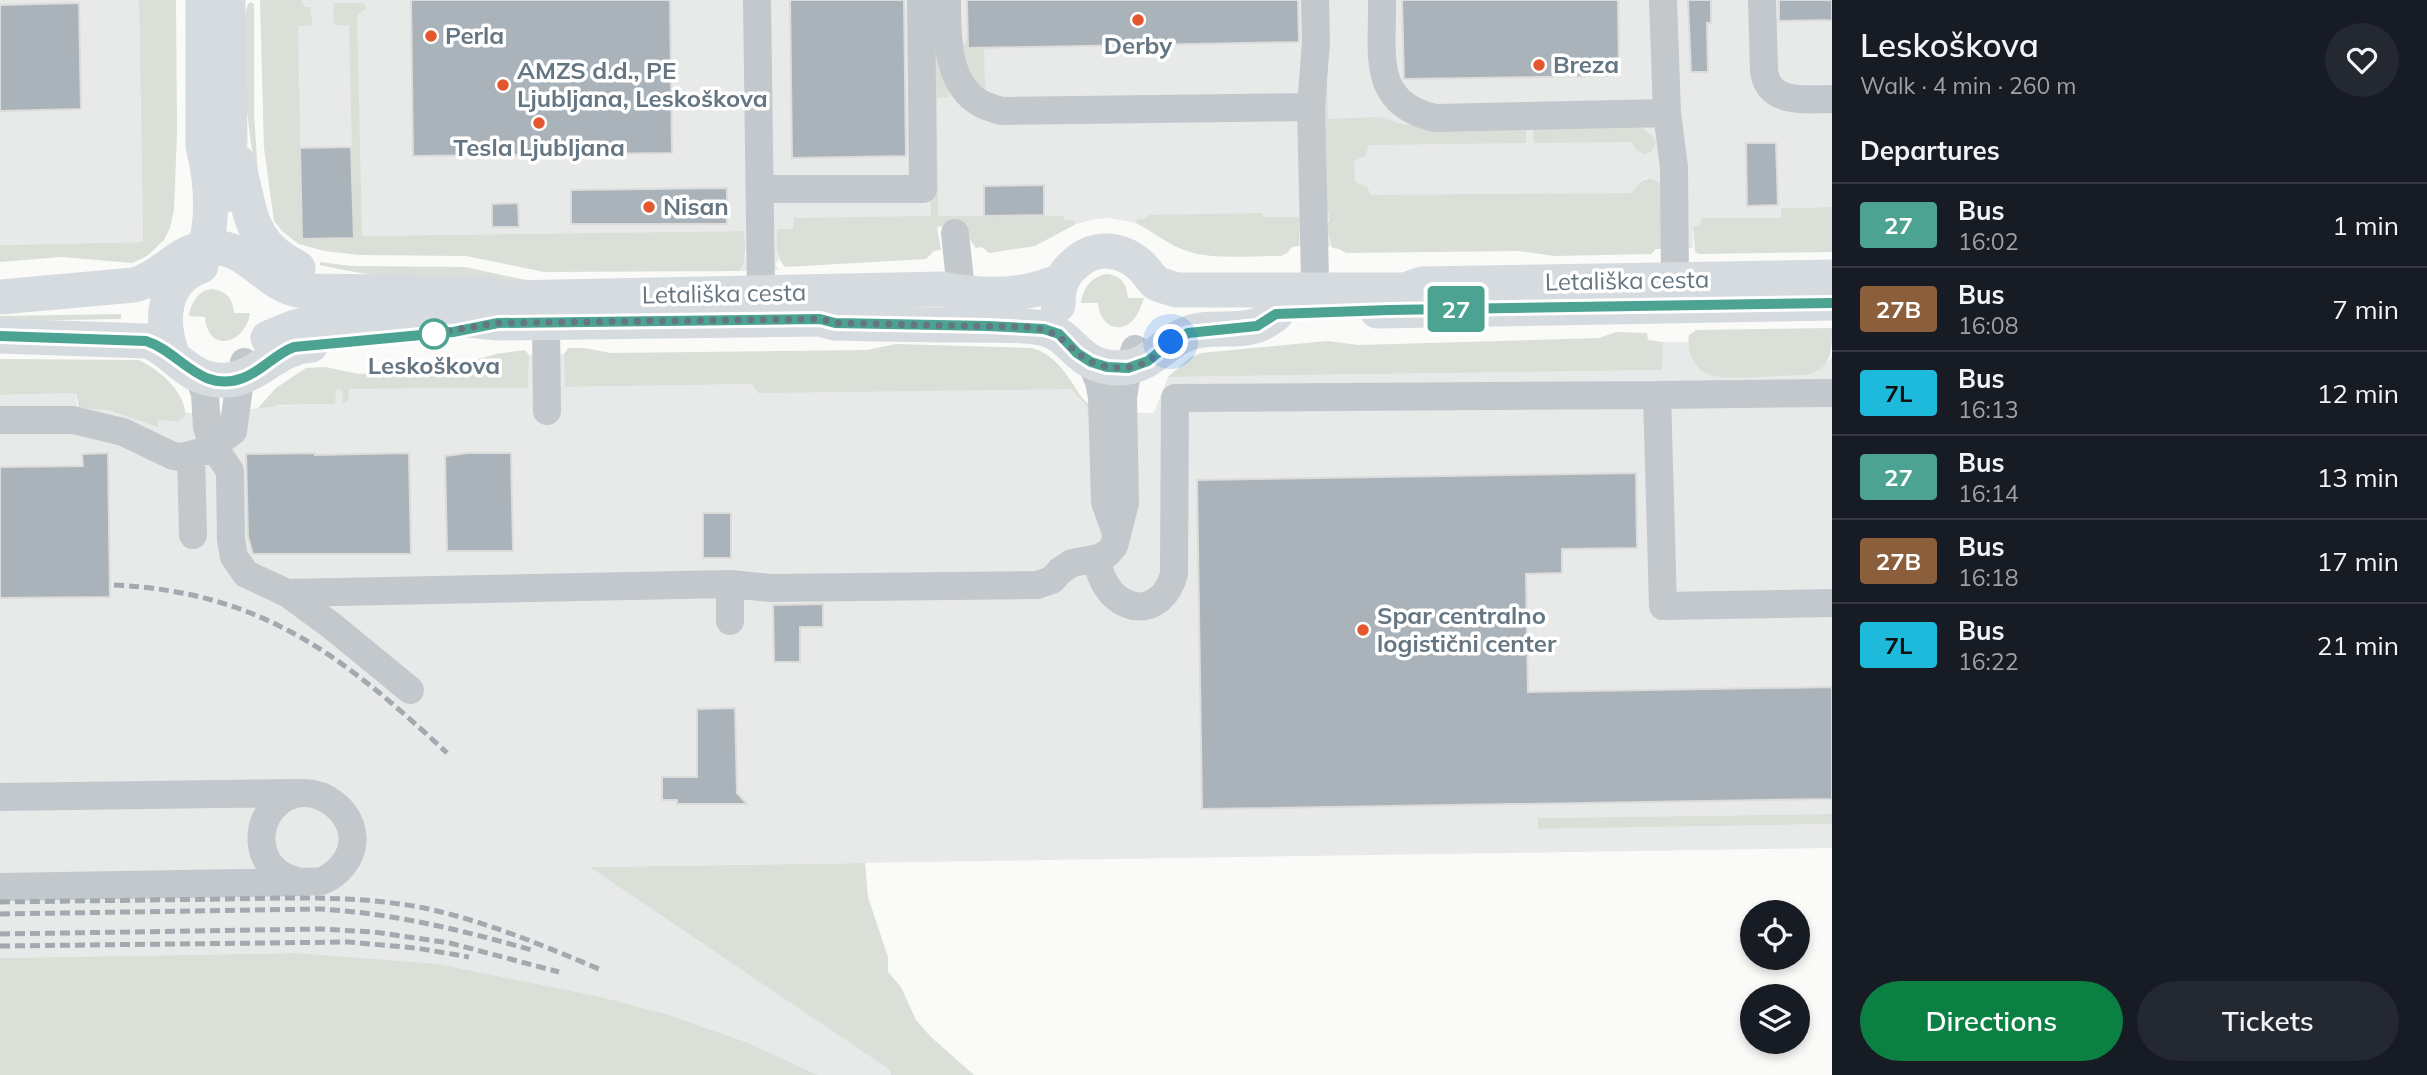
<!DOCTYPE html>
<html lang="en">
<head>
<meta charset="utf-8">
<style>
  body { margin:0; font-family:Mulish,sans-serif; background:#242831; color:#f1f3f6; height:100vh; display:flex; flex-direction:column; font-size:26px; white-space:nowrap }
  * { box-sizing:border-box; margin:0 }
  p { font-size:23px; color:#9ea1a6 }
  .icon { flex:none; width:38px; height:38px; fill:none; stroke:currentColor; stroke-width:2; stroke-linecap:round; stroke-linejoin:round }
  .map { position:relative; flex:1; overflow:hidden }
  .drawer { display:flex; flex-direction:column; background:#171b24; width:595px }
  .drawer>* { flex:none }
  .badge { padding:0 14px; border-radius:5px; font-size:24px; line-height:46px }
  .fabs { position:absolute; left:1740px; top:900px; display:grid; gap:14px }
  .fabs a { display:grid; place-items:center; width:70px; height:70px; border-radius:50%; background:#171b24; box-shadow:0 4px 10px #0003; font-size:35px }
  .you { position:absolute; width:35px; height:35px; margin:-18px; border:5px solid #fff; border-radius:50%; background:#1a73e8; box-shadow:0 0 0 10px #1a73e833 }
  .map>.badge { position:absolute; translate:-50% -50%; box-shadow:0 0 0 4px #fff }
  h2 { padding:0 28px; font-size:26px; line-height:63px }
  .round { display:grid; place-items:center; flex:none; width:74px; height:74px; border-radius:37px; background:#242831 }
  .headline { display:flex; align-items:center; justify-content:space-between; height:119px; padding:0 28px }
  h1 { font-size:33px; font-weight:600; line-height:52px }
  .primary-button { display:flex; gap:14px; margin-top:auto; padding:14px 28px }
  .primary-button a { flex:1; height:80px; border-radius:42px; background:#0b8043; color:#fff; font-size:28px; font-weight:600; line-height:80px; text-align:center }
  .primary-button a+a { background:#242831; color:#f1f3f6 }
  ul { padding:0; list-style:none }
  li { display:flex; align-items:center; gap:21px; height:84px; padding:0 28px; border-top:2px solid #363941 }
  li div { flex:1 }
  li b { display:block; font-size:26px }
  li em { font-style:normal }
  li .badge { min-width:77px; font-weight:700; text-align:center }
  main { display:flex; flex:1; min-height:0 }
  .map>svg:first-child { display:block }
  .built { fill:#e8e9e9 }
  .green { fill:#dadfd7 }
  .building { fill:#aab3b9; stroke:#dcdcda; stroke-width:2 }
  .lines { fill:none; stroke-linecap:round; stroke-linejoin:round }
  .minor { stroke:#c3c8cc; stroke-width:28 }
  .major { stroke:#d6dbdf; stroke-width:35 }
  .rail { stroke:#a2aab0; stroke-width:5; stroke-dasharray:10 5; stroke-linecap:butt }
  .line-casing { stroke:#fff; stroke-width:16 }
  .line { stroke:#4ca391; stroke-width:10 }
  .walk { stroke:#657683; stroke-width:7; stroke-dasharray:0 12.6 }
  .poi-dot { fill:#e4572e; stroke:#fff; stroke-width:2.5 }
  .stop-dot { fill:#fff; stroke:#4ca391; stroke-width:3.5 }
  .labels { text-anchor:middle; stroke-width:7; stroke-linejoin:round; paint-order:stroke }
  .poi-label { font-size:24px; font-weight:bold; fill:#657683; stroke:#fff; text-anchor:start }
  .street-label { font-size:24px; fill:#657683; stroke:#fff }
  .stop-label { font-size:24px; font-weight:bold; fill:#657683; stroke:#fff }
</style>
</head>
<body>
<main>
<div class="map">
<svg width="1832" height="1075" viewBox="0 0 1832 1075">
  <rect width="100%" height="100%" fill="#fafaf8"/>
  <path class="built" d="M0,0H139L143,242L0,245Z
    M301,0H1832V207L1781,208V218H1702L1701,225L1693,226V248L1664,249L1661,184L1656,180L1646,178L1639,182L1633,193L1371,196L1326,221L1331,247L1299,246L1300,221L1136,223L1109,218L1095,219L1076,224L1074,220H1066L1063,216L952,218L937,227L777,229L779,261L775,263L779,270L740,271L746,254L743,231L362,236L292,240L298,25H313L310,8L305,7Z
    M1663,342H1688L1690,356L1696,366L1718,376L1811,374L1828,362L1832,355V814L1538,818V829L1832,824V848L591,867L825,1025L890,1070L891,1075H818L746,1042L666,1014L605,998L294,953L0,958V395L76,393L77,406L108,410L158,426V420L178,422L185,417V413H223L273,406L335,404V389H342L343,404L348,389L528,388L529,355L564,354L566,387L1065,378L1070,387L1097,413H1154L1168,377L1661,370Z"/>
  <path class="green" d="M139,0H176L177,133L174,210L170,228L164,240L147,256L132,263L62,257L0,262V245L143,242Z
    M260,0H301L305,7H310L313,25L298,26L302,239L354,238L349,25H334L333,3H364L366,9L357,14L362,236L744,231C745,246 747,258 740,271L544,272L466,256L360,255L324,251L299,244L282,231L274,221L264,148Z
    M929,0L949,86V97L937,98L938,216H1063L1066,220H1074L1076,224L1035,246L989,253L982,247L976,248L970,240L969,230H962L954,224L937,227L941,250L934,251L926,259L785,267C775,256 777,243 777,229H793L794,218L931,216Z
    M1325,0L1328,119L1380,117L1404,125L1526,123V143L1369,145L1365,156L1354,161L1355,182L1367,187L1371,195L1632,193C1639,181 1648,173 1661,184L1664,249H1656L1651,254L1555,256L1518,251L1346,253L1339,249L1332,248L1325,221H1329V213L1324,212Z
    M251,2L254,4V114L258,174H255C250,130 235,45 248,4Z
    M968,40V48H984L985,89L975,85L961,47Z
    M1533,123L1641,126L1652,136L1656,142L1652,151L1645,154L1636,150L1631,142L1534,143Z
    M1832,207V252L1699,254L1695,252L1693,226L1700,225L1702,218H1781V208Z
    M1263,213V217H1300L1299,246L1292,247L1287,253L1281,256C1251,255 1212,261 1184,250C1166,243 1152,231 1136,223L1137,219H1145L1149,215Z
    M320,262L351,266L465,267L521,279L570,287C487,282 401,284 320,265Z
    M1106,274C1121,275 1127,284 1128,298H1144C1141,306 1139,313 1134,319C1118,337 1099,323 1098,303H1081C1083,288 1091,277 1106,274Z
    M212,289C227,291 233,299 234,313H250C245,345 208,354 205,317L189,316C191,303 198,290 212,289Z
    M121,314V319L0,321V316Z
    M1832,328C1832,351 1832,370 1805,375C1784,375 1727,381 1710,375C1693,369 1686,352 1689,335L1696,330Z
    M1616,332L1647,333L1648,340L1663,342L1662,370L1168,377L1191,357L1201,353L1327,341L1359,345L1599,338Z
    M896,344L1032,348C1055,354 1068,376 1080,395C1085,402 1091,404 1092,413L1088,414L1087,406L1071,389L758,393L752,384L565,387L564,354L568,348H585L610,353L867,350Z
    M525,350L529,355L528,388L349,389L348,400L343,404L342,390L336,389L335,404L281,405L257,409L276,388L306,368L325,367L359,374L449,367L496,354Z
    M0,359L138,360C158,368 188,394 185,417L178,422L158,420V427L108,410L79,408L76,393L0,395Z
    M1832,814V824L1538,829V818Z
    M865,863L868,897L888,957V972L901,987L916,1020L931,1037L974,1075H891L890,1070L590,867Z
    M294,953L438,964L605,998L666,1014L746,1042L818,1075H0V958Z"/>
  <path class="building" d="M411,0H670L672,153L413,156Z
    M790,0H904L906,156L792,158Z
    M967,0H1298L1299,42L968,48Z
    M1402,0H1618L1619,76L1404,79Z
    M1688,0H1711V23H1707L1708,72H1691Z
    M1779,0H1832V20L1779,21Z
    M79,3L81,109L0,111V5Z
    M1746,143H1776L1778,205L1747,206Z
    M351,147L354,238L302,239L300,148Z
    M1044,185V215L984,216V186Z
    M727,188V224H571V190Z
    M518,203L519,227H492V204Z
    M108,453L110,597L0,598V467L83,466L82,454Z
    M315,453V455L409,453L411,554H253L248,537L246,454Z
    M468,453H511L513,551H447L445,456Z
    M1636,473L1637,548L1562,549V573L1526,574L1528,692L1832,687V799L1202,809L1197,480Z
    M703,513H731V558H703Z
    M823,604V627H800V662H774L773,605Z
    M735,708L737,793L747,804H677V800H662V777H697V709Z"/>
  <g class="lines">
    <path class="minor" d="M757,0L761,294
      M947,0C947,33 946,84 980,103C987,107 995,109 1001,111L1311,107
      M1382,0C1383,54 1370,103 1435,118L1667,113
      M1663,0L1667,113L1674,167L1675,280
      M1762,0L1764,71C1769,105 1805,99 1832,99
      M760,189H923L921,0
      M955,233L960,281
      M1315,279L1311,107L1316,42L1315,0
      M546,323L547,411
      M1091,362L1099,382L1102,397L1105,502L1116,533
      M199,376L205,394L207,427L214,447L230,471L231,539L234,557L246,574L287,593L332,626L410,690
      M1657,395L1832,393
      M0,420H73L123,432L173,456L182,457L208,450L233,431L240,380L244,362
      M191,455L193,535
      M1099,558C1099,563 1099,570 1101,575C1116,615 1162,619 1174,574L1175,398L1657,395L1663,606L1832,603
      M730,584V621
      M287,593L730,584L771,588L1037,585L1052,580L1060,571L1072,563L1099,558L1108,553L1114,546L1125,503L1123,397L1128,368L1135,349
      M0,797L298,793
      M0,887L300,882C307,881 315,882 322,881C330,878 338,871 343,865C378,821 308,765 272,809C256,828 258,860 280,874C286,878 294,880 300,882"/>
    <path class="major" d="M237,161C252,208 245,242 298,268
      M226,195L225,164L230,141L228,0
      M194,269C217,236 212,182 203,146V0
      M0,297L134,285C162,278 178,251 206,248C248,242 265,287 303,291L488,293L506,298L942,289C981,297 1023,297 1060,281
      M1058,305C1058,286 1062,274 1077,262C1097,245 1123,249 1141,266C1147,271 1150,278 1156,283C1162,286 1170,288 1177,290H1405L1422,284L1832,277
      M1377,311L1832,303
      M0,336L147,341C170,348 182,371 206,378C253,391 268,348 311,345
      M268,338L295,327L317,323L451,318L498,323L820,319L835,323C880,324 925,325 970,325C994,326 1021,323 1045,329C1075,337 1076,367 1118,368C1151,368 1161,343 1189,333C1210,325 1236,333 1258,325C1264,323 1270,318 1276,314
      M172,354C160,321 162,280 201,266"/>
    <path class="rail" d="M114,585C262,592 343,656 447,753
      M0,902C74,901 149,900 223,899C290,898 358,895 424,908C485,921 542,945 599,969
      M0,914L319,909C393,913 461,930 532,950
      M0,934L320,929L374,932L450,943L559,972
      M0,946L348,942L416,948L469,957"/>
  </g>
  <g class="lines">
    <defs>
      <path id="line" d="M0,336L146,341C181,352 200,394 243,378C262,371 275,354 294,347L453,332L498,323L820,319L835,323L988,326L1044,329L1059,334L1077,353L1091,362L1107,367L1128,368L1148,361L1171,342L1188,333L1257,326L1276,314L1389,310L1832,303"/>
    </defs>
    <use href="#line" class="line-casing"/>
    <use href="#line" class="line"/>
    <path class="walk" d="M434,334H429L498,323L820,319L835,323L1028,327C1058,331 1057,336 1079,354C1097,369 1125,372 1146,362C1155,358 1163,348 1171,342"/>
  </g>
  <g class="poi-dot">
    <circle cx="1138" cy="20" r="7"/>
    <circle cx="431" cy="36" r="7"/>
    <circle cx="1539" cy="65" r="7"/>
    <circle cx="503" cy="85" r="7"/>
    <circle cx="539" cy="123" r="7"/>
    <circle cx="649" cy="207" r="7"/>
    <circle cx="1363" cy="630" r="7"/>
  </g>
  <circle class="stop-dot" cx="434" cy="334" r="14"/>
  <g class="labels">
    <g class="poi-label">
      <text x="445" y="44">Perla</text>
      <text x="1138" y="54" text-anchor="middle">Derby</text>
      <text x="1553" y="73">Breza</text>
      <text x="517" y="79">AMZS d.d., PE<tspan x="517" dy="28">Ljubljana, Leskoškova</tspan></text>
      <text x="539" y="156" text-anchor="middle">Tesla Ljubljana</text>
      <text x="663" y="215">Nisan</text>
      <text x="1377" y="624">Spar centralno<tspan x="1377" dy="28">logistični center</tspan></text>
    </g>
    <g class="street-label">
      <text transform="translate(1627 281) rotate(-1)" y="8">Letališka cesta</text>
      <text transform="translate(724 294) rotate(-1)" y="8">Letališka cesta</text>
    </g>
    <g class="stop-label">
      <text x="434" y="374">Leskoškova</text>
    </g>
  </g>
</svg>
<div class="fabs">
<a><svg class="icon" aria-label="locate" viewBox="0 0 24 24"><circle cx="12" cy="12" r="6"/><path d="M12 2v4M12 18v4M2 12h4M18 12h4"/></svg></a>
<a><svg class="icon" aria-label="layers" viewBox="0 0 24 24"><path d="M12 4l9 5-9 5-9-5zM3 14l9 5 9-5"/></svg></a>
</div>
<div class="you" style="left:1171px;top:342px"></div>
<b class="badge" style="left:1456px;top:309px;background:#4ca391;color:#fff">27</b>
</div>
<section class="drawer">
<div class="headline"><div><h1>Leskoškova</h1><p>Walk · 4 min · 260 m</p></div><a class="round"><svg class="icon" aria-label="heart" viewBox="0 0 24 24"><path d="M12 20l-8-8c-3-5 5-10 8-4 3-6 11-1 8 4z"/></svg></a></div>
<h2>Departures</h2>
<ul>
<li><span class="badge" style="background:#4ca391;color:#fff">27</span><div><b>Bus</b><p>16:02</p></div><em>1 min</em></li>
<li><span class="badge" style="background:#8b5e3c;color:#fff">27B</span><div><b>Bus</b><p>16:08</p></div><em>7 min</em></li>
<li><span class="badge" style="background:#1ebadc;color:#111">7L</span><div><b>Bus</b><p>16:13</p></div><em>12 min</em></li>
<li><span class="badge" style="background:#4ca391;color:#fff">27</span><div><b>Bus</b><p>16:14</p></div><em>13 min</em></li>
<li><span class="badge" style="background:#8b5e3c;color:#fff">27B</span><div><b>Bus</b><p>16:18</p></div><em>17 min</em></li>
<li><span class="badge" style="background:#1ebadc;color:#111">7L</span><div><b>Bus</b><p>16:22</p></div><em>21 min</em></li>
</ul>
<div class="primary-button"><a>Directions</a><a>Tickets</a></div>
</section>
</main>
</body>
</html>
